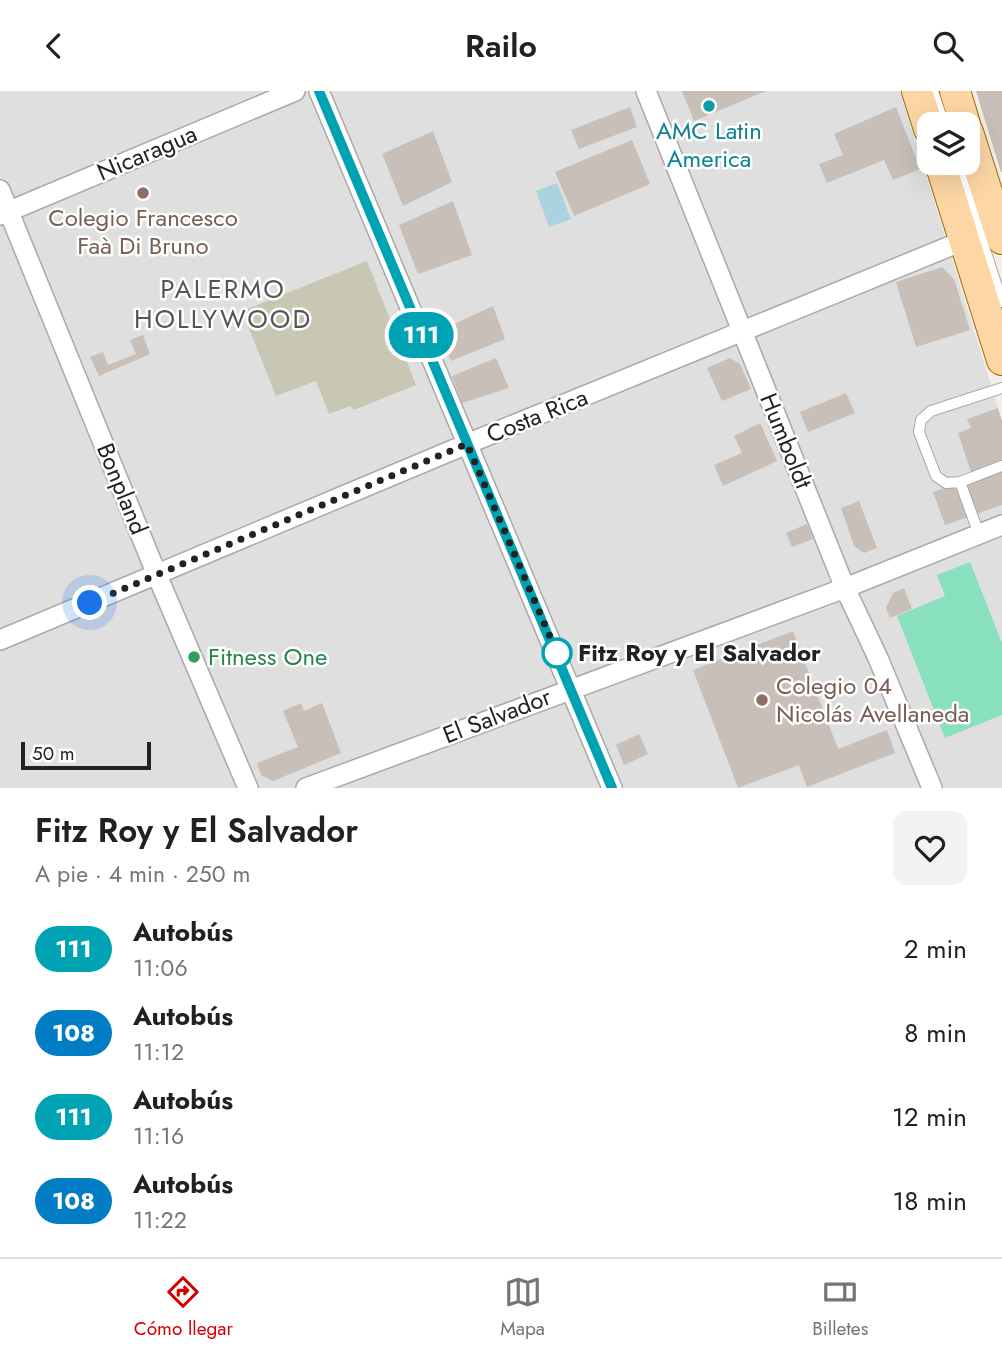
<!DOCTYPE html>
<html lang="es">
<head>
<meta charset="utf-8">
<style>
  body { margin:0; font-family:Jost,sans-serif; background:#f2f2f2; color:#202124; height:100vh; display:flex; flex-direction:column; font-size:26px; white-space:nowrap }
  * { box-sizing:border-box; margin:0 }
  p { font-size:23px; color:#757577 }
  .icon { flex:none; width:38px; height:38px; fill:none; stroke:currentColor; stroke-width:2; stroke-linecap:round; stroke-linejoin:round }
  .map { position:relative; height:697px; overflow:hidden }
  .details { display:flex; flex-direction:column; background:#fff; flex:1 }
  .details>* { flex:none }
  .badge { padding:0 14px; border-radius:23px; font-size:24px; line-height:46px }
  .buttons { position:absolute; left:917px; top:21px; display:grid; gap:14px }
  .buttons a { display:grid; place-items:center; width:63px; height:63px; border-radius:14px; background:#fff; box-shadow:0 7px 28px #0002; font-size:35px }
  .scale { position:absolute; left:21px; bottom:18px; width:130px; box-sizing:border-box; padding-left:7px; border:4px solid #222; border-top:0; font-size:19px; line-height:24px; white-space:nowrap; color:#222; -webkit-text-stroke:5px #fff; paint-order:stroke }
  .you { position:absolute; width:35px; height:35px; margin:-18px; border:5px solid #fff; border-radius:50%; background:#1a73e8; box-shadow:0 0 0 10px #1a73e833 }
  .map>.badge { position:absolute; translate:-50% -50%; box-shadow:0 0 0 4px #fff }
  .round { display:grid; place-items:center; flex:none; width:74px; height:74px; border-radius:14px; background:#f2f2f2 }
  .head { display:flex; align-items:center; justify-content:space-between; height:119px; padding:0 35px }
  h1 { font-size:33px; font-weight:600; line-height:52px }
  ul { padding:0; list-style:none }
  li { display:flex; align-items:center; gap:21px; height:84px; padding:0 35px }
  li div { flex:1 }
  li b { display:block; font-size:26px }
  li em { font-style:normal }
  li .badge { min-width:77px; font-weight:700; text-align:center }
  header { display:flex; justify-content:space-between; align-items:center; height:91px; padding:0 35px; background:#fff; font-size:32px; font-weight:600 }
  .menu { display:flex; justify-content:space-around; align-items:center; height:98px; border-top:2px solid #e0e0e0; background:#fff; font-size:19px; color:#757577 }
  .menu a { display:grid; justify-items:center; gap:4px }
  .menu .on { color:#d40000 }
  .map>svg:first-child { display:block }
  .residential { fill:#e0dfdf }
  .construction { fill:#c7c7b4 }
  .pitch { fill:#88e0be }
  .water { fill:#aad3df }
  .building { fill:#c7bfb8 }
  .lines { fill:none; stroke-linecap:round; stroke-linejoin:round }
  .service-casing { stroke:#a9a9a9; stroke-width:12 }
  .minor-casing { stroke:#a9a9a9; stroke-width:22 }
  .primary-casing { stroke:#a06b00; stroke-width:32 }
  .service { stroke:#fff; stroke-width:10 }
  .minor { stroke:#fff; stroke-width:19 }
  .primary { stroke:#fcd6a4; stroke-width:30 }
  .line-casing { stroke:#fff; stroke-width:16 }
  .line { stroke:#00a3b4; stroke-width:10 }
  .walk { stroke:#222; stroke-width:7; stroke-dasharray:0 12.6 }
  .culture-dot { fill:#0f9aa8; stroke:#fff; stroke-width:2.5 }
  .education-dot { fill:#8d6e63; stroke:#fff; stroke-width:2.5 }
  .stop-dot { fill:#fff; stroke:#00a3b4; stroke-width:3.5 }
  .leisure-dot { fill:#2e9e5b; stroke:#fff; stroke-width:2.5 }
  .labels { text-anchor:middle; stroke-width:5; stroke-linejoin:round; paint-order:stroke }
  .culture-label { font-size:24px; fill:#0d838f; stroke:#fff }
  .street-label { font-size:24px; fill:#222; stroke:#fff }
  .education-label { font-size:24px; fill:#785e54; stroke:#fff }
  .stop-label { font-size:24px; font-weight:bold; fill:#222; stroke:#fff; text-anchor:start }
  .leisure-label { font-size:24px; fill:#27864d; stroke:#fff; text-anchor:start }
  .neighbourhood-label { font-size:26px; letter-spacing:2px; fill:#555; stroke:#fff }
</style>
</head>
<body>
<header><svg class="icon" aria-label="back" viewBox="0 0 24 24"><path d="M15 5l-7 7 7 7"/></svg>Railo<svg class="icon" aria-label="search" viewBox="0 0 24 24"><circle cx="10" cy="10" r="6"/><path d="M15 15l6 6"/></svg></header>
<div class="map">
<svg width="1002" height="697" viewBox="0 0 1002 697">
  <rect width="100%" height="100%" fill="#f2efe9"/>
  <path class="residential" d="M0,0H900L1002,330V697H0Z"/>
  <path class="construction" d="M367,170L416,294L354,319L350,315L329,323L316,290L276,305L242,220Z"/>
  <path class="pitch" d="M970,471L1002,552V624L945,647L897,525L945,505L937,484Z"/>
  <path class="water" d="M557,92L571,128L549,136L536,100Z"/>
  <path class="building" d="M682,0H766L694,30Z
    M976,0H1002V81H1001Z
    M630,16L637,36L579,58L571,39Z
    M896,16L920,78L893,89L884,69L827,92L819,73L843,64L834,43Z
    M433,40L452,91L403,115L382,63Z
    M632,49L650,93L574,125L555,81Z
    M453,110L472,164L418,183L399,134Z
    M942,176L954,188L970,239L916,256L896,191Z
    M493,215L505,248L451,270L437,241Z
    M143,244L150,263L99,285L90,266L103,261L108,274L136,263L130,249Z
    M496,267L509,297L462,312L452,285Z
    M730,267L740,273L751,298L722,310L707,277Z
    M846,302L855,322L808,341L800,321Z
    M998,317L1002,330V414L945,434L933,401L973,387L958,342L971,337L967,328Z
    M760,332L777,370L723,395L714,374L742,362L734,345Z
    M859,410L877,457L864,462L854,455L841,417Z
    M807,433L813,448L792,456L786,442Z
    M904,497L912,518L890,527L886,517L893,502Z
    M793,540L838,658L887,639L895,662L807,696L799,674L738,697L693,579Z
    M301,612L304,620L322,612L341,662L273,690L261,684L257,672L298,656L283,620Z
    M639,643L648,663L624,674L616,654Z"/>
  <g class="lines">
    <defs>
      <path id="service" d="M933,0L944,33
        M957,72L1002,211
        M1002,297L931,320L921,329L919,341L936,385L946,392L960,391L1002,375
        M960,391L979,443"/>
      <path id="minor" d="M319,0L612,697
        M646,0L845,497L878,567L932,697
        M0,99L157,484L248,697
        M0,124L295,0
        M0,549L467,353L965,149L999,140
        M306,697L845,497L1002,434"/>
      <path id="primary" d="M917,0L929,38
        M955,0L965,33
        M968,41L1002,148
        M940,72L1002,269"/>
    </defs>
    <use href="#service" class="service-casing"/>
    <use href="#minor" class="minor-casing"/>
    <use href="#primary" class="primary-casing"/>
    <use href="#service" class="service"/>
    <use href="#minor" class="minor"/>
    <use href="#primary" class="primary"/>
  </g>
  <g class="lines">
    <defs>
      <path id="line" d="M319,0L612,697"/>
    </defs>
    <use href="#line" class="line-casing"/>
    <use href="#line" class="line"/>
    <path class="walk" d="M90,512L467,353L557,562"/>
  </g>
  <circle class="culture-dot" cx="709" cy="15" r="7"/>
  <g class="education-dot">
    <circle cx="143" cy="102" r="7"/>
    <circle cx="762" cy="609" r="7"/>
  </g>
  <circle class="stop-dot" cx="557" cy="562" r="14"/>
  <circle class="leisure-dot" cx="194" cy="566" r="7"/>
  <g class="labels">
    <g class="culture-label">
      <text x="709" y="48">AMC Latin<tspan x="709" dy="28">America</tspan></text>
    </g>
    <g class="street-label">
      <text transform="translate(147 62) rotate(-23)" y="8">Nicaragua</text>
      <text transform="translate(537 325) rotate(-22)" y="8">Costa Rica</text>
      <text transform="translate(786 350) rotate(68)" y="8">Humboldt</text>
      <text transform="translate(122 398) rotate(68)" y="8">Bonpland</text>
      <text transform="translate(497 625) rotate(-21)" y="8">El Salvador</text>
    </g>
    <g class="education-label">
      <text x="143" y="135">Colegio Francesco<tspan x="143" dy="28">Faà Di Bruno</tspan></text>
      <text x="776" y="603" text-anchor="start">Colegio 04<tspan x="776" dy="28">Nicolás Avellaneda</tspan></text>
    </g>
    <g class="stop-label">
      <text x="578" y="570">Fitz Roy y El Salvador</text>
    </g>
    <g class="leisure-label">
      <text x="208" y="574">Fitness One</text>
    </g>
    <g class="neighbourhood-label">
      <text x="223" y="207">PALERMO<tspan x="223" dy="30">HOLLYWOOD</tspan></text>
    </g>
  </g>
</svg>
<div class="buttons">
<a><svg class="icon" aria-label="layers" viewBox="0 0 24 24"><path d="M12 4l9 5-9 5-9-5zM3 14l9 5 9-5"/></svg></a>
</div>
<div class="scale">50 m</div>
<div class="you" style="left:90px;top:512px"></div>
<b class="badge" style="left:421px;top:244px;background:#00a3b4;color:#fff">111</b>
</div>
<section class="details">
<div class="head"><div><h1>Fitz Roy y El Salvador</h1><p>A pie · 4 min · 250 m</p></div><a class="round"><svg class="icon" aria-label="heart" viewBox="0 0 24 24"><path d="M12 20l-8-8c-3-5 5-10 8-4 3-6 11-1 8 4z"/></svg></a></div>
<ul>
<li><span class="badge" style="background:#00a3b4;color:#fff">111</span><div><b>Autobús</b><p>11:06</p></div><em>2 min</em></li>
<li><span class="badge" style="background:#007dc5;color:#fff">108</span><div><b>Autobús</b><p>11:12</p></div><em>8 min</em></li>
<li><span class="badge" style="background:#00a3b4;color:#fff">111</span><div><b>Autobús</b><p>11:16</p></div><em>12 min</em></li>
<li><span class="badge" style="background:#007dc5;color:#fff">108</span><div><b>Autobús</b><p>11:22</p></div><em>18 min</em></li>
</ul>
</section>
<nav class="menu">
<a class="on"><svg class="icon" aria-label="directions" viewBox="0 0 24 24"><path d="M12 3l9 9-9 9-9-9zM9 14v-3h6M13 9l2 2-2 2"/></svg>Cómo llegar</a>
<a><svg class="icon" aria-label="map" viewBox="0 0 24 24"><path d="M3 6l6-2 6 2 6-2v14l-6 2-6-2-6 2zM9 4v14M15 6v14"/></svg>Mapa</a>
<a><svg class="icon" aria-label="tickets" viewBox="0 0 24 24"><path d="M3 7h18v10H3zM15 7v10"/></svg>Billetes</a>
</nav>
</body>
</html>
